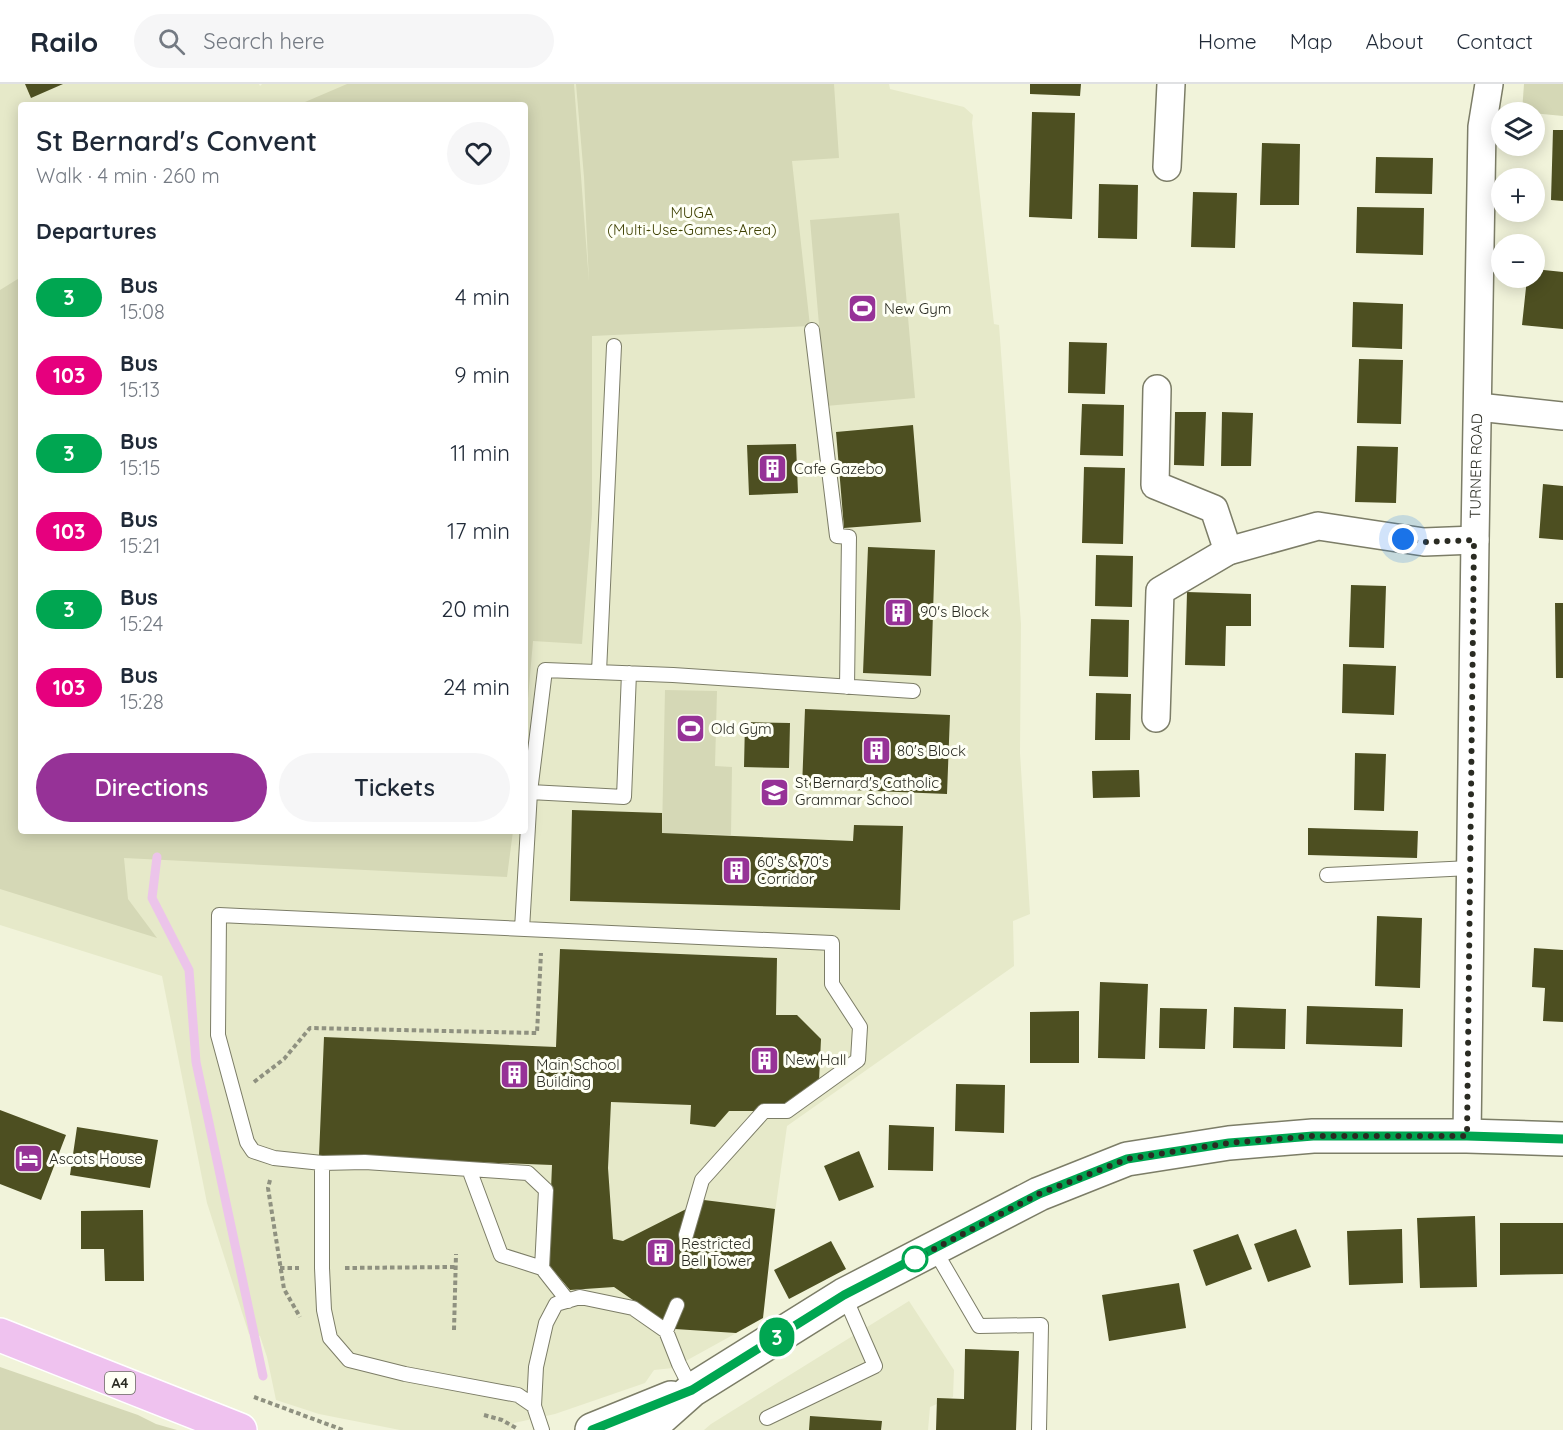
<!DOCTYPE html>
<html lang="en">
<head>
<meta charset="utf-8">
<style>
  body { margin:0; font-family:Quicksand,sans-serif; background:#f6f6f7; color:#1f2937; height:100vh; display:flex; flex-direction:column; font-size:22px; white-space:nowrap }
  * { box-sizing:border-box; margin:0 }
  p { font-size:20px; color:#747a83 }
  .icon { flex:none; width:33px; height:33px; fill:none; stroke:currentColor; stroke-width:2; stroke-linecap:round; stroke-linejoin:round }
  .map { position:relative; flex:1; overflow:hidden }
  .side { position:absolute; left:18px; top:18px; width:510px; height:732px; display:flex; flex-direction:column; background:#fff; border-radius:6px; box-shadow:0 3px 15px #0003 }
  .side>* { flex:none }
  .badge { padding:0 12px; border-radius:20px; font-size:21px; line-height:39px }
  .fabs { position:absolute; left:1491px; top:18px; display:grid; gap:12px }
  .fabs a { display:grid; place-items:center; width:54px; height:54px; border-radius:50%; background:#fff; box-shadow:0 3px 15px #0003; font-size:30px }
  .you { position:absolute; width:30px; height:30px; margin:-15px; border:4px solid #fff; border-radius:50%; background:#1a73e8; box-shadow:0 0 0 9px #1a73e833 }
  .map>.badge { position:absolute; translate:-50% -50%; box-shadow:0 0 0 3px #fff }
  h2 { padding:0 18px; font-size:22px; line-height:54px }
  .round { display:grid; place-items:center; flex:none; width:63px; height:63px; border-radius:32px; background:#f6f6f7 }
  .headline { display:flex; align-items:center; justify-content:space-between; height:102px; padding:0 18px }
  h1 { font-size:28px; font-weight:600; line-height:45px }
  .button { display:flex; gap:12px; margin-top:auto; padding:12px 18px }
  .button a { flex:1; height:69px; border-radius:36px; background:#963297; color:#fff; font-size:24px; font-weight:600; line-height:69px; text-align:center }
  .button a+a { background:#f6f6f7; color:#1f2937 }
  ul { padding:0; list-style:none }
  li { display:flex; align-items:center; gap:18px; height:78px; padding:0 18px }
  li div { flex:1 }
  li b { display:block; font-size:22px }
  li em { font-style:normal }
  li .badge { min-width:66px; font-weight:700; text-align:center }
  header { display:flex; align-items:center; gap:36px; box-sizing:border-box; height:84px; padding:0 30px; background:#fff; border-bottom:2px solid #e0e1e3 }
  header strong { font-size:28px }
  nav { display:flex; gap:33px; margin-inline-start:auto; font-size:21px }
  .search { width:420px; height:54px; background:#f6f6f7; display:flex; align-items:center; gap:15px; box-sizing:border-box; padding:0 21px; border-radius:33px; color:#747a83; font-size:22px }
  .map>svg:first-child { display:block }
  .built { fill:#e6e9c9; fill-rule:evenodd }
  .green { fill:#d5d8b6 }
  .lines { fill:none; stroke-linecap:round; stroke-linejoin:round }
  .stream { stroke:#ecc4ea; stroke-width:9 }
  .building { fill:#4d4f21 }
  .lane-casing { stroke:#7c7d67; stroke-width:16 }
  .street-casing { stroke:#7c7d67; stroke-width:30 }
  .secondary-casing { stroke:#7c7d67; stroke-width:36 }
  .primary-casing { stroke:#fff; stroke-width:36 }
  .path { stroke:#8f9180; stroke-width:4; stroke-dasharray:4.5 3; stroke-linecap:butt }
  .lane { stroke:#fff; stroke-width:14 }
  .street { stroke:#fff; stroke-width:27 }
  .secondary { stroke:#fff; stroke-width:33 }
  .primary { stroke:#efc2ef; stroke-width:33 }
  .line-casing { stroke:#fff; stroke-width:14 }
  .line { stroke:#00a651; stroke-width:9 }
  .walk { stroke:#2a2b22; stroke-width:6; stroke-dasharray:0 10.8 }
  .stop-dot { fill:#fff; stroke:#00a651; stroke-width:3 }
  .labels { text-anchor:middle; stroke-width:6; stroke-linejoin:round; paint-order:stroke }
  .shield { fill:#fefff5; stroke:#6a6b61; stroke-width:1.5 }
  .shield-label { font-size:14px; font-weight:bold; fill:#2a2b22 }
  .park-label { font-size:15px; fill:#3f4103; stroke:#fefff5 }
  .poi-label { font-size:15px; fill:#2a2b22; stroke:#fefff5; text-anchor:start }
  .street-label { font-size:15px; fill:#2a2b22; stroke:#fefff5 }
</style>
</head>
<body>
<header>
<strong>Railo</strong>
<div class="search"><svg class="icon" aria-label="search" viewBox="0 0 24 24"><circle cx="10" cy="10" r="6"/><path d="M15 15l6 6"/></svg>Search here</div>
<nav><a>Home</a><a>Map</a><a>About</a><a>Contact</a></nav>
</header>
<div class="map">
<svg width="1563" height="1346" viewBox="0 0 1563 1346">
  <rect width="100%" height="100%" fill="#f1f3da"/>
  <path class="built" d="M0,0H259L260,2L262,0H889L890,5L964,23L973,31L972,39L994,240L999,241L1021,540L1020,669L1030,830L1013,837L1014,882L787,1042L760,1236L673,1284L654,1286L645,1299L555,1330L514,1339L511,1346H400L319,1330L276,1316L267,1273L260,1252L249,1250L207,1119L162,892L0,841ZM21,21H525V747H21Z
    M909,1217L954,1286L953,1313L930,1323L928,1346H704L711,1340Z"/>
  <path class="green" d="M347,0H574L589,198L584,93L576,0H834L839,74L792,77L810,242L592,252V430L582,560L533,557L525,649V21H298Z
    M1524,0H1563V32L1522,28Z
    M899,129L915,314L826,322L810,136Z
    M21,193V747H513L507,793L124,774L128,815L157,854L0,805V206Z
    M665,606L717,607L715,682L732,683L731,751L662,749Z
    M0,1283L138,1331L156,1340L177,1346H0Z"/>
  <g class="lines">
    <path class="stream" d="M157,773L152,814L189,886L196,978L263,1292"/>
  </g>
  <path class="building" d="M25,0H63L31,14Z
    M1030,0H1081L1080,12L1030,10Z
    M1032,28L1075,29L1072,135L1029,133Z
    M1553,46H1563V117L1551,116Z
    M1262,59L1300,60L1299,121H1260Z
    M1376,73L1433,74L1432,110L1375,109Z
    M1099,100L1138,101L1137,155L1098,154Z
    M1193,108L1237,109L1235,164L1191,163Z
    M1357,123L1424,124L1423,171L1356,169Z
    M1534,185L1563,188V245L1522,241L1527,194H1534Z
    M1353,218L1403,220L1402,265L1352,263Z
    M1069,258L1107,259L1105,310L1068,309Z
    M1359,275L1403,276L1401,340L1357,339Z
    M1082,320L1124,321L1123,372L1080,371Z
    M1175,328H1206L1204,382L1174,381Z
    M1222,328L1253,329L1251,382H1221Z
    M913,341L921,438L844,444L836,348Z
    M796,360L798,409L749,411L747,361Z
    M1357,362L1398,363L1396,419L1355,418Z
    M1084,383L1125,384L1123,460L1082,459Z
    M1543,400L1563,402V456L1539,454Z
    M868,463L935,466L931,592L863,589Z
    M1096,471L1133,472L1132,523L1095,522Z
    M1351,501L1386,502L1384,564L1349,563Z
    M1187,508L1251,510V542H1226L1225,582L1185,581Z
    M1555,519H1563V594H1556Z
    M1091,535L1129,536L1128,593L1089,592Z
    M1343,580L1396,582L1394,631L1342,629Z
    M1096,609L1131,610L1130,656H1095Z
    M805,625L950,631L947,710L802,704Z
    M745,638L790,639L789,684L744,683Z
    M1355,669L1386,670L1384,727L1354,726Z
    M1139,686L1140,713L1093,714L1092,687Z
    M572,726L662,729V749L853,757L854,741L903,742L900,826L570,817Z
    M1308,744L1418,747L1417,774L1308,771Z
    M1377,832L1422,834L1420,904L1375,902Z
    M1534,864L1563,866V938L1543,937L1545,904L1532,903Z
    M560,865L777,874L776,931H797L821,955L819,997L787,1027H729L715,1043L690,1040L691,1021L611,1018L608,1084L613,1155L623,1157L704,1116L775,1125L763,1234L736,1249L675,1245L614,1203L570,1206L548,1180L552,1081L319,1072L324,953L556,963Z
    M1100,898L1148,900L1145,975L1098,974Z
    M1307,922L1403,925L1402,963L1306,960Z
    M1234,923L1286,925L1285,965L1233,964Z
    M1160,924L1207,925L1205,965L1159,964Z
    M1079,927V979H1030V928Z
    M956,1000L1005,1001L1004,1049L955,1047Z
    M0,1026L66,1051L41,1116L0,1100Z
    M889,1041L934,1043L933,1087L888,1086Z
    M77,1043L158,1056L150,1104L70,1091Z
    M859,1067L874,1103L839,1117L824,1082Z
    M143,1126L144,1197H105L104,1165H81V1127Z
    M1475,1132L1477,1203L1420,1204L1417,1134Z
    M1500,1139H1563V1190L1500,1191Z
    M1296,1145L1311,1183L1268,1198L1254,1160Z
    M1402,1145L1403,1199L1349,1201L1347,1147Z
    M1238,1150L1252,1185L1206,1202L1193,1166Z
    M831,1157L846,1185L789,1215L774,1186Z
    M1179,1199L1186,1244L1109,1257L1102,1211Z
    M965,1265L1019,1267L1016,1346H936L937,1314L964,1315Z
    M810,1332L882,1337L881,1346H809Z"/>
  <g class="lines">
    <defs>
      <path id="lane" d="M812,246L837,452L849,453L847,603
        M599,588L614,262
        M530,708L545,586L673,591L913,607
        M1327,791L1470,784
        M522,845L530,708L624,713L629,589
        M322,1079L274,1074L253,1067L247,1058L218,951L219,831L832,859V900L860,943L858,976L787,1027H764L702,1096L686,1151
        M469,1085L501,1171L542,1184L568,1217
        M934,1165L979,1242L1041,1241L1039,1346
        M666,1247L677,1221
        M534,1322L518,1311L405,1290L349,1276L330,1254L324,1226L322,1184V1079L365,1078L528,1089L546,1106L542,1184
        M767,1334L875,1282L844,1211
        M542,1346L534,1322L536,1283L546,1239L556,1220L580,1213L633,1224L666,1247L679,1280L692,1306"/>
      <g id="street">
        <path d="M1167,83L1171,0"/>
        <path d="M1157,305L1155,401L1214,425L1228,467"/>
        <path d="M1478,323L1563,332"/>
        <path d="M1156,634L1160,507L1228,467L1318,442L1424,458L1475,456"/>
        <path id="s1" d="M1467,1052L1475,456L1482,43L1489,0"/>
      </g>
      <path id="secondary" d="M592,1346L671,1314
        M647,1346L692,1306L844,1211L1039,1110L1127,1075L1229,1059L1313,1052H1467L1563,1055"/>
      <path id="primary" d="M0,1251L240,1346"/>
    </defs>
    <use href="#lane" class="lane-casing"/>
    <use href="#street" class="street-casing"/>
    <use href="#secondary" class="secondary-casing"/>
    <use href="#primary" class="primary-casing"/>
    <path class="path" d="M254,998L284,975L310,944L537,949L541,869
      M270,1096L268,1104L284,1205L300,1233
      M280,1184H299
      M345,1184L456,1183
      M454,1246L456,1170
      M254,1313L343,1346
      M484,1331L502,1336L516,1344"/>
    <use href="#lane" class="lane"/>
    <use href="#street" class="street"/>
    <use href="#secondary" class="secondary"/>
    <use href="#primary" class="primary"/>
  </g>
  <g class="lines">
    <defs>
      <path id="line" d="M592,1346L692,1306L844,1211L1039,1110L1127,1075L1229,1059L1313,1052H1467L1563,1055"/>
    </defs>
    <use href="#line" class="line-casing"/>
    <use href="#line" class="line"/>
    <path class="walk" d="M915,1175L1039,1110L1127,1075L1229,1059L1313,1052H1467L1474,456L1424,458L1403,455"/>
  </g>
  <defs>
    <symbol id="stadium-square" viewBox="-11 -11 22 22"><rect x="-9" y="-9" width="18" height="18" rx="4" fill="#963297" stroke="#fefff5"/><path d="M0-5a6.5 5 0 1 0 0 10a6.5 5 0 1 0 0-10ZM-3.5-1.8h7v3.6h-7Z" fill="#fff"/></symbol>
    <symbol id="building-square" viewBox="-11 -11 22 22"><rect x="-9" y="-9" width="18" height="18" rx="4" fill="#963297" stroke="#fefff5"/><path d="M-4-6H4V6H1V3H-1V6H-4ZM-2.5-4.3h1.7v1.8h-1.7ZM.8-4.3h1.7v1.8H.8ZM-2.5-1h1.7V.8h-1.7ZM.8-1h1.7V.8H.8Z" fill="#fff"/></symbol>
    <symbol id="school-square" viewBox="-11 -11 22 22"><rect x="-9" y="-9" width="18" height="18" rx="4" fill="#963297" stroke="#fefff5"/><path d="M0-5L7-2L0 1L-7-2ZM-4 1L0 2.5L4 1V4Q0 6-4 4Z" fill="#fff"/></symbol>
    <symbol id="hotel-square" viewBox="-11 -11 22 22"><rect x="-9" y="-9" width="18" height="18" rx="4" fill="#963297" stroke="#fefff5"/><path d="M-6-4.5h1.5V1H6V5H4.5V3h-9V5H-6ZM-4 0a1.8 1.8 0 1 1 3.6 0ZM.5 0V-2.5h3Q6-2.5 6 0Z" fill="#fff"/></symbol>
  </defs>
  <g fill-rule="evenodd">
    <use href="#stadium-square" x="846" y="208" width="33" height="33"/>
    <use href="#building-square" x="756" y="368" width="33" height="33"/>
    <use href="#building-square" x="882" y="512" width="33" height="33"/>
    <use href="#stadium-square" x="674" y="628" width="33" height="33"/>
    <use href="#building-square" x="860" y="650" width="33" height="33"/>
    <use href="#school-square" x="758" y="692" width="33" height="33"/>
    <use href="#building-square" x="720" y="770" width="33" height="33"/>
    <use href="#building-square" x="748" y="960" width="33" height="33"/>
    <use href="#building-square" x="498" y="974" width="33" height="33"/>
    <use href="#hotel-square" x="12" y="1058" width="33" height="33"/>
    <use href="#building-square" x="644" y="1152" width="33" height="33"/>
  </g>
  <circle class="stop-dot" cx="915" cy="1175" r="12"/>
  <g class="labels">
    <rect class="shield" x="105" y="1288" width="30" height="22" rx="4.5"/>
    <g class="shield-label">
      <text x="120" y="1304">A4</text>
    </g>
    <g class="park-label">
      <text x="692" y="134">MUGA<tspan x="692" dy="17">(Multi-Use-Games-Area)</tspan></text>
    </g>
    <g class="poi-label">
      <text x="884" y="230">New Gym</text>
      <text x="794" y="390">Cafe Gazebo</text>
      <text x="920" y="533">90's Block</text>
      <text x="711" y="650">Old Gym</text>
      <text x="897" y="672">80's Block</text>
      <text x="795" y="704">St Bernard's Catholic<tspan x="795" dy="17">Grammar School</tspan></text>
      <text x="757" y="783">60's &amp; 70's<tspan x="757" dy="17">Corridor</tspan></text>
      <text x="785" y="981">New Hall</text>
      <text x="536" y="986">Main School<tspan x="536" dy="17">Building</tspan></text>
      <text x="49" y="1080">Ascots House</text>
      <text x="681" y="1165">Restricted<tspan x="681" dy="17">Bell Tower</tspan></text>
    </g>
    <g class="street-label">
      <text dy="5" stroke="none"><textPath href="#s1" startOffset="670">TURNER ROAD</textPath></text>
    </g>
  </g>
</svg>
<div class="fabs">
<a><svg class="icon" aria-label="layers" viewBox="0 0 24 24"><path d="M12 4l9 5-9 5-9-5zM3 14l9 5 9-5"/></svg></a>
<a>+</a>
<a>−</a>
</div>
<div class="you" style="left:1403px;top:455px"></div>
<b class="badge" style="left:777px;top:1253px;background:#00a651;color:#fff">3</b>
<section class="side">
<div class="headline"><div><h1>St Bernard's Convent</h1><p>Walk · 4 min · 260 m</p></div><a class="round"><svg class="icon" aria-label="heart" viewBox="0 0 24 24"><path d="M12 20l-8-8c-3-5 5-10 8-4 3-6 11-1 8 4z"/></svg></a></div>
<h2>Departures</h2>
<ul>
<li><span class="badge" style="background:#00a651;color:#fff">3</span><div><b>Bus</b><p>15:08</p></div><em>4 min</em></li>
<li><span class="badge" style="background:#e6007e;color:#fff">103</span><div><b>Bus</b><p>15:13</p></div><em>9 min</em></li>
<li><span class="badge" style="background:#00a651;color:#fff">3</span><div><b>Bus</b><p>15:15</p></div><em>11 min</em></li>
<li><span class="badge" style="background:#e6007e;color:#fff">103</span><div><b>Bus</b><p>15:21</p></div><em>17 min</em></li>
<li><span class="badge" style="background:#00a651;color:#fff">3</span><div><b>Bus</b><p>15:24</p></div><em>20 min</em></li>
<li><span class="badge" style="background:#e6007e;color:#fff">103</span><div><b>Bus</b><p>15:28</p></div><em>24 min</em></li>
</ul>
<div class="button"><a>Directions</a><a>Tickets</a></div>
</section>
</div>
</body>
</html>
